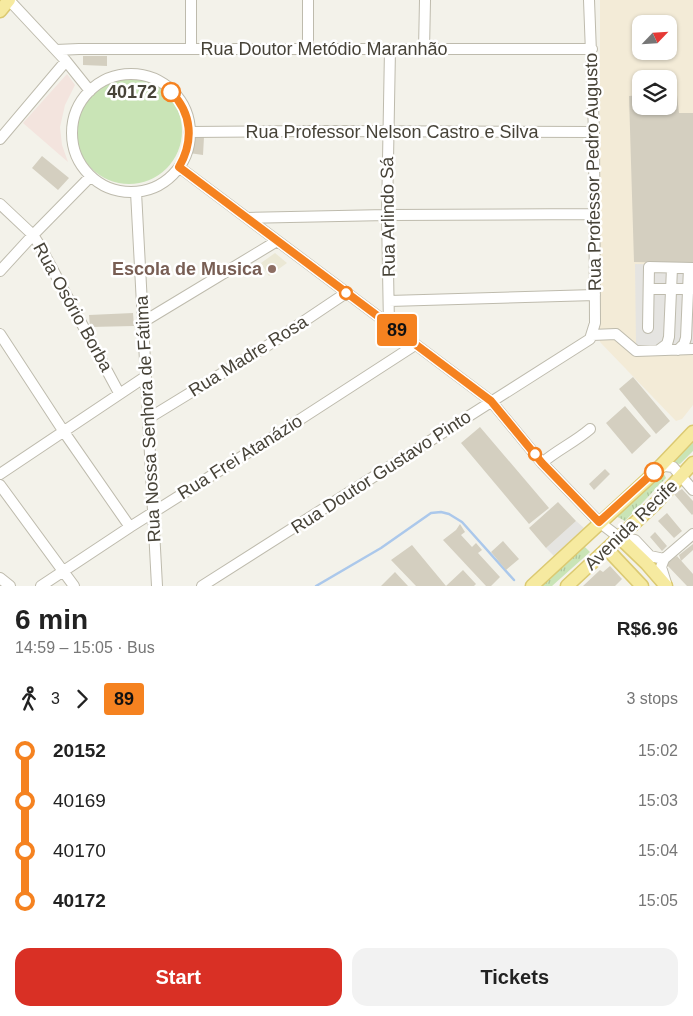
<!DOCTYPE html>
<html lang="en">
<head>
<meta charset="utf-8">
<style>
  body { margin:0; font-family:Helvetica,sans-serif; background:#f2f2f2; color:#222; height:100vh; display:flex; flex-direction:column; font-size:19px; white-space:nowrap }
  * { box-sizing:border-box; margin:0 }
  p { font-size:16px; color:#767676 }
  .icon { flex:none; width:28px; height:28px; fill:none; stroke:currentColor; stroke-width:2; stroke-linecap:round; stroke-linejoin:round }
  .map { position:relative; height:586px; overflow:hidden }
  .side { display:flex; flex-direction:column; background:#fff; flex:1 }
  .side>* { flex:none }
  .badge { padding:0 10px; border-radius:4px; font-size:18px; line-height:32px }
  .needle { width:32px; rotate:65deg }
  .fabs { position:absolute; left:632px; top:15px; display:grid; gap:10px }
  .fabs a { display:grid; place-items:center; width:45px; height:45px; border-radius:10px; background:#fff; box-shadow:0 1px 4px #0004; font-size:25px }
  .map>.badge { position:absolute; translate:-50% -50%; box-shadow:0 0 0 2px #fff }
  .legs { display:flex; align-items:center; gap:8px; height:55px; padding:0 15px; font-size:16px }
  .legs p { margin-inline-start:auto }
  .summary { display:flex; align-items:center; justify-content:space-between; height:85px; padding:0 15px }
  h1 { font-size:28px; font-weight:800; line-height:38px }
  .action { display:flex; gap:10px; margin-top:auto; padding:10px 15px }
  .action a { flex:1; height:58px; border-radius:15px; background:#d93025; color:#fff; font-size:20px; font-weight:800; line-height:58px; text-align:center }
  .action a+a { background:#f2f2f2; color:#222 }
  ul { padding:0 15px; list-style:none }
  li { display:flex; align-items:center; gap:18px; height:50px; font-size:19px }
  li i { display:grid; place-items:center; width:8px; height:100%; margin:0 6px; background:currentColor }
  li i::after { content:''; width:12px; height:12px; margin:-6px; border:4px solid; border-radius:50%; background:#fff }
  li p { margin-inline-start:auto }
  li:first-child i { background:linear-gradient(#0000 50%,currentColor 0) }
  li:last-child i { background:linear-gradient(currentColor 50%,#0000 0) }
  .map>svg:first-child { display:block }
  .commercial { fill:#f3ebd7; fill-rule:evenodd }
  .education { fill:#ebe8d5 }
  .medical { fill:#f3e4de }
  .grass { fill:url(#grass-tufts) }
  .green { fill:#c9e4b6 }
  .parking { fill:#e5e4e1 }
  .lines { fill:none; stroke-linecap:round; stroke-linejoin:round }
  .stream { stroke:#abc8eb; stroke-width:2.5 }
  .building { fill:#d4cfc0 }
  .minor-casing { stroke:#bebbad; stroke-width:12 }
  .major-casing { stroke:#dbc971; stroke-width:15 }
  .minor { stroke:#fff; stroke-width:10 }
  .major { stroke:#f6eaa0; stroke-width:12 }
  .line-1-casing { stroke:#fff; stroke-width:11 }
  .line-1 { stroke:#f58220; stroke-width:8 }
  .stop-1-dot { fill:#fff; stroke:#f58220; stroke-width:2.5 }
  .education-dot { fill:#8d6e63; stroke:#fff; stroke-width:2 }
  .labels { text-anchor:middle; stroke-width:5; stroke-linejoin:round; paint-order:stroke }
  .street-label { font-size:18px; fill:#474338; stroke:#fff }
  .stop-label { font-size:18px; font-weight:bold; fill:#474338; stroke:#fff; text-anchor:end }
  .education-label { font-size:18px; font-weight:bold; fill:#785e54; stroke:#fff; text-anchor:end }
</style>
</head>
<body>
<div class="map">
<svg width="693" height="586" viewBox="0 0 693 586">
  <defs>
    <pattern id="grass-tufts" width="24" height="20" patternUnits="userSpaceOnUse" patternTransform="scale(1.25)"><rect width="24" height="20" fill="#c9e4b6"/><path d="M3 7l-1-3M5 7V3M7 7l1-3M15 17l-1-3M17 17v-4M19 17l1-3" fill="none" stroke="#aec59d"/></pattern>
  </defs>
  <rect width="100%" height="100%" fill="#f3f2ea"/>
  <path class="commercial" d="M600,0H693V405L682,419L676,421L600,342ZM641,24H669V51H641ZM641,79H669V106H641Z"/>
  <path class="education" d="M275,253L287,263L269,276L261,263Z"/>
  <path class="medical" d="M67,74L75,85L65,105L60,127L62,145L68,162L23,123Z"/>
  <path class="grass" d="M693,438V451L680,464L675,463L673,461Z
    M660,474H664L666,478L625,521L614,515Z
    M583,545L590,552L552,586H538Z"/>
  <path class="green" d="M76 131a53 53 0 1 1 106 0a53 53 0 1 1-106 0Z"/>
  <path class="parking" d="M635,264L693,265V345H636Z
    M576,521L584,528L554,556L546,548Z"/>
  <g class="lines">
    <path class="stream" d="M316,586L381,548L431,513L441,512L449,514L462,522L514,580"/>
  </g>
  <path class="building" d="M83,56H107V66L83,65Z
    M641,95V106H669V95H677L679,113H693V263L634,262L629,96Z
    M193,136L204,137L203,155L189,153Z
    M42,156L69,178L58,190L32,168Z
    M133,313L134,326L90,327L89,315Z
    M633,377L670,421L656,434L619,389Z
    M625,406L651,436L632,454L606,423Z
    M480,427L549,508L529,524L461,443Z
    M605,469L610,474L594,490L589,484Z
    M682,489L693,501V514L692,515L674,494Z
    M558,502L576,521L546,548L529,528Z
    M667,513L682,531L674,538L658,521Z
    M460,524L465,532L461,535L472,547L476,543L482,550L478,553L500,577L491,586H486L443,540L456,530Z
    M655,532L667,546L662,551L650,537Z
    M503,541L519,559L506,570L491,552Z
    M693,544V550L681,561L679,555Z
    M412,545L446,586L463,570L476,584L474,586H416L391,560Z
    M677,556L693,574V586H687L666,564Z
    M610,566L622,579L615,586H583L600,570L603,572Z
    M395,572L408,586H381Z"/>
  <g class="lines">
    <defs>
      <path id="minor" d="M9,0L66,61L90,91
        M191,49V0
        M308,49V0
        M56,50L79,49H592
        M424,50L425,0
        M72 133a59 59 0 1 1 118 0a59 59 0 1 1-118 0Z
        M189,132L311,131L594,132
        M0,139L66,61
        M179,167L491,401L542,463L599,522L620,538H627L635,540L650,556L664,559
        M136,192C143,323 150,455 157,586
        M0,204L33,235L40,246L119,393
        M247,218L387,215L594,214
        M0,271L33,235L90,177
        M649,289H693
        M389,301L595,295
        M143,322L277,241
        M389,325L387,215L390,49
        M648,328L649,267L693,268
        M0,334L64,432L130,527
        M592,335L616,334L636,351L693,349
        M659,350L667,344L669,337L672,268
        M678,350L684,344L686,338L689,268
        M149,418L270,344L346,293
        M542,463C557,450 575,442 590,429
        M657,469L665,466L673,467L693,490
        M0,474L145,377
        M0,485L74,586
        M0,578L10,586
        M666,583L661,567L664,559L693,534
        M41,586L130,527L276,435L415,345
        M202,586L590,339L595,323L594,132L589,0"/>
      <path id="major" d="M0,11L9,0
        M620,538L647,564L666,586
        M608,550L642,586
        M532,586L651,476L693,432
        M567,586L656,503L693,463"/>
    </defs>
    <use href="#minor" class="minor-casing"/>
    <use href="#major" class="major-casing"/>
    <use href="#minor" class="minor"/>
    <use href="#major" class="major"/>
  </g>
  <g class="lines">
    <defs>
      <path id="line-1" d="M171,92C192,113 194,141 179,167L491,401L542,463L599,522L654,472"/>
    </defs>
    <use href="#line-1" class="line-1-casing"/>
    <use href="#line-1" class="line-1"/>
  </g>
  <g class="stop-1-dot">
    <circle cx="171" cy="92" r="9"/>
    <circle cx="346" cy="293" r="6"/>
    <circle cx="535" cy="454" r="6"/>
    <circle cx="654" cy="472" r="9"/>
  </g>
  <circle class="education-dot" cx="272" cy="269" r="5"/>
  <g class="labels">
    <g class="street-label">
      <text x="324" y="55">Rua Doutor Metódio Maranhão</text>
      <text x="392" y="138">Rua Professor Nelson Castro e Silva</text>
      <text transform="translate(593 172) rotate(-91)" y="6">Rua Professor Pedro Augusto</text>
      <text transform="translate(388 217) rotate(-91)" y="6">Rua Arlindo Sá</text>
      <text transform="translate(73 307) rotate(61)" y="6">Rua Osório Borba</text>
      <text transform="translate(248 356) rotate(-32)" y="6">Rua Madre Rosa</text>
      <text transform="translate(148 419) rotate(-93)" y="6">Rua Nossa Senhora de Fátima</text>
      <text transform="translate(240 457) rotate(-32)" y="6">Rua Frei Atanázio</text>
      <text transform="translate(381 472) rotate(-33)" y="6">Rua Doutor Gustavo Pinto</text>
      <text transform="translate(631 525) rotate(-44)" y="6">Avenida Recife</text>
    </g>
    <g class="stop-label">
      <text x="157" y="98">40172</text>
    </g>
    <g class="education-label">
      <text x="262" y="275">Escola de Musica</text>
    </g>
  </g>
</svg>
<div class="fabs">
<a><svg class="needle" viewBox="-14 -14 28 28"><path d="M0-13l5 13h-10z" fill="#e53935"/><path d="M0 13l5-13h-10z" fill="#767676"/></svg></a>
<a><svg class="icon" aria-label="layers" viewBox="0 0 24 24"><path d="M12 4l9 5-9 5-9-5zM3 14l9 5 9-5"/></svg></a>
</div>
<b class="badge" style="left:397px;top:330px;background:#f58220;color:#111">89</b>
</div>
<section class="side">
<div class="summary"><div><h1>6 min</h1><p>14:59 – 15:05 · Bus</p></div><b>R$6.96</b></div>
<div class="legs"><svg class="icon" aria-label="walk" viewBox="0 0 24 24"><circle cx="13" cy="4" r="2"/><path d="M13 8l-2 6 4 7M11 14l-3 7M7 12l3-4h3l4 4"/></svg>3<svg class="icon" aria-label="forward" viewBox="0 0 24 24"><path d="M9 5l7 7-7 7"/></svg><b class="badge" style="background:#f58220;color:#111">89</b><p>3 stops</p></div>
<ul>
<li><i style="color:#f58220"></i><b>20152</b><p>15:02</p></li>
<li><i style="color:#f58220"></i><span>40169</span><p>15:03</p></li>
<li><i style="color:#f58220"></i><span>40170</span><p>15:04</p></li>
<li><i style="color:#f58220"></i><b>40172</b><p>15:05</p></li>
</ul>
<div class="action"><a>Start</a><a>Tickets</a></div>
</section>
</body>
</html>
